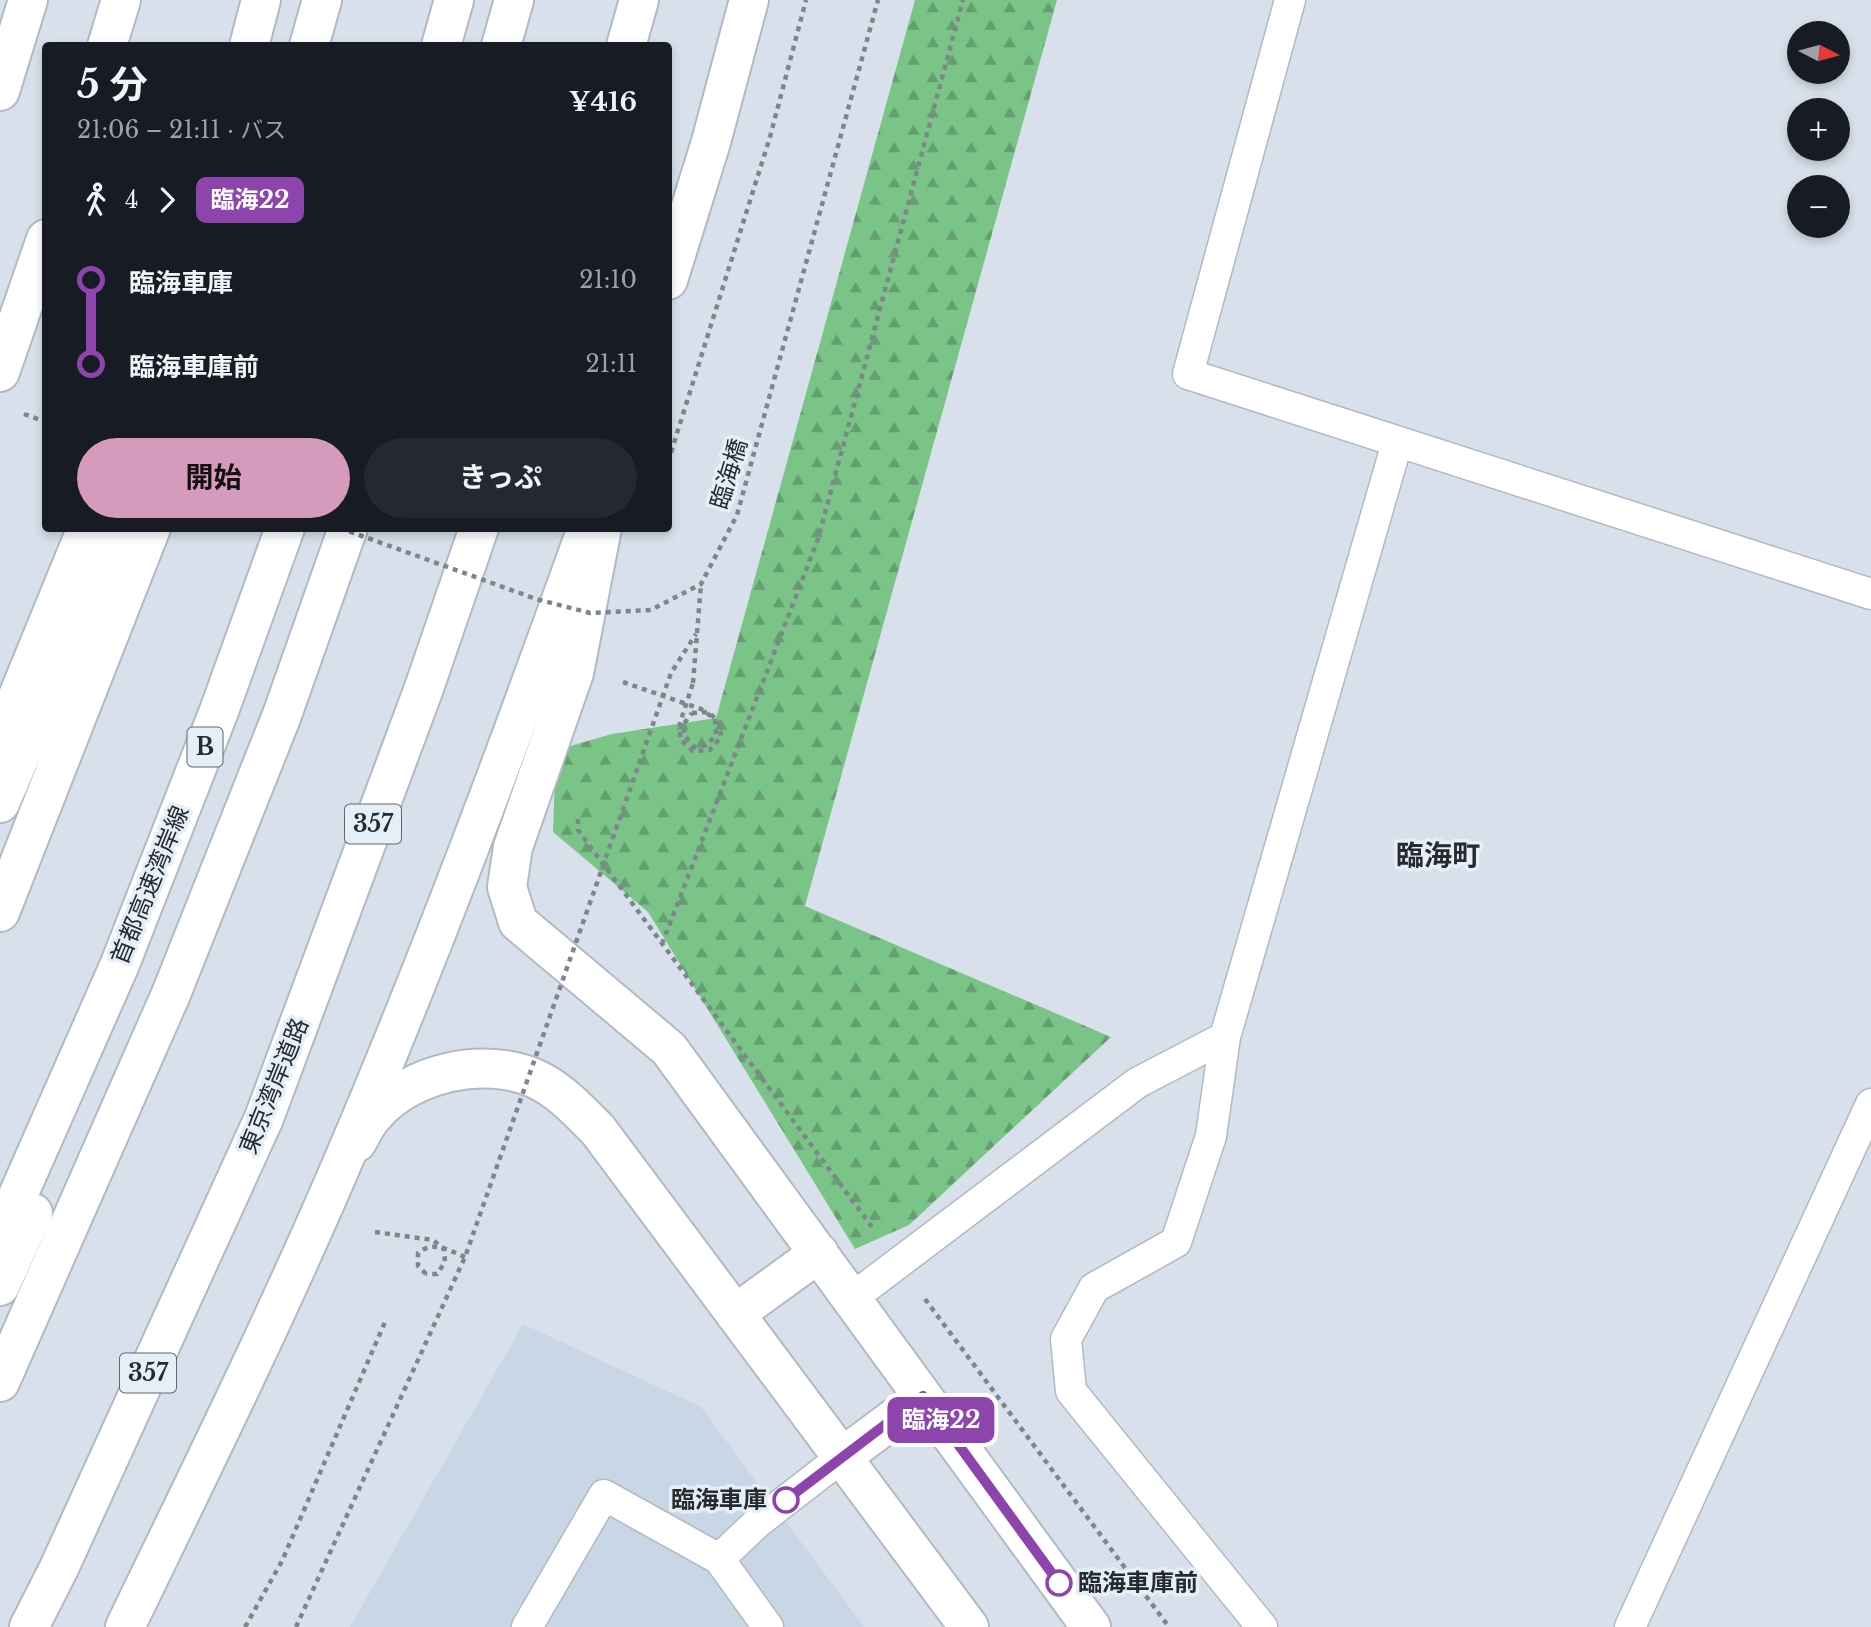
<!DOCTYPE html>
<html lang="ja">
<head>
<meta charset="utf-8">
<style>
  body { margin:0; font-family:"Libre Baskerville","Noto Sans JP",serif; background:#242831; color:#f1f3f6; height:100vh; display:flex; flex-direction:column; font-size:26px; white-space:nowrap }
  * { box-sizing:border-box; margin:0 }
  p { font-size:23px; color:#9ea1a6 }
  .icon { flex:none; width:38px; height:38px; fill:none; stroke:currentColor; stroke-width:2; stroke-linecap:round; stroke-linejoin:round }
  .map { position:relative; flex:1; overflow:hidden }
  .panel { position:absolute; left:42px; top:42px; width:630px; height:490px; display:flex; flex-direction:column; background:#171b24; border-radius:7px; box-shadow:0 4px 10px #0003 }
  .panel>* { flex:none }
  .badge { padding:0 14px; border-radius:10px; font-size:24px; line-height:46px }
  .needle { width:46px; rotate:96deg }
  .tools { position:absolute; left:1787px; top:21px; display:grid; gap:14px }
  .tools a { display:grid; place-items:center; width:63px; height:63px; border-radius:50%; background:#171b24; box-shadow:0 4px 10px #0003; font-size:35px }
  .map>.badge { position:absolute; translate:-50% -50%; box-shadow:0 0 0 4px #fff }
  .legs { display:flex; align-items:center; gap:10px; height:77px; padding:0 35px; font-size:23px }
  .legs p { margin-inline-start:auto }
  .head { display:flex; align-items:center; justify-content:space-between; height:119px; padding:0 35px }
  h1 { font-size:38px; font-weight:700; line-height:52px }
  .primary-button { display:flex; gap:14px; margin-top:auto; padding:14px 35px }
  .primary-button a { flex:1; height:80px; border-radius:42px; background:#d69bbc; color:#111; font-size:28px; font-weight:700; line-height:80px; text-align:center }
  .primary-button a+a { background:#242831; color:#f1f3f6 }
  ul { padding:0 35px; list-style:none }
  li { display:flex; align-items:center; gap:24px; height:84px; font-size:26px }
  li i { display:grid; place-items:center; width:10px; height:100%; margin:0 9px; background:currentColor }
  li i::after { content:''; width:18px; height:18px; margin:-9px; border:5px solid; border-radius:50%; background:#171b24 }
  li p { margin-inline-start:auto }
  li:first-child i { background:linear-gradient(#0000 50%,currentColor 0) }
  li:last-child i { background:linear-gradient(currentColor 50%,#0000 0) }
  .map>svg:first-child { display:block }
  .built { fill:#c8d6e5 }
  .forest { fill:url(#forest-firs) }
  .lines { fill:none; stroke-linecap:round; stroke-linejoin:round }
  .lane-casing { stroke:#b1bac3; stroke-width:33 }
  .secondary-casing { stroke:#b1bac3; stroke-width:42 }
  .highway-casing { stroke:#b1bac3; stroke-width:42 }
  .path { stroke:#7e858b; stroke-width:4.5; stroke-dasharray:5 5; stroke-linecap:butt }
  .lane { stroke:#fff; stroke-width:30 }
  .secondary { stroke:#fff; stroke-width:38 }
  .highway { stroke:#fff; stroke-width:38 }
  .path-bridge { stroke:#7e858b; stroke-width:4.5; stroke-dasharray:5 5; stroke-linecap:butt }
  .line-1-casing { stroke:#fff; stroke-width:16 }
  .line-1 { stroke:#8e44ad; stroke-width:10 }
  .stop-1-dot { fill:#fff; stroke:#8e44ad; stroke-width:3.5 }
  .labels { text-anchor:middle; stroke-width:7; stroke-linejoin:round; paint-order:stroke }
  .shield { fill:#e5eff8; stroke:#60666b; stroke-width:2 }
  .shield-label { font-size:23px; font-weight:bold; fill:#272b2e }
  .street-label { font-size:24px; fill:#272b2e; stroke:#e5eff8 }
  .stop-label { font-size:24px; font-weight:bold; fill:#272b2e; stroke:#e5eff8; text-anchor:end }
  .quarter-label { font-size:28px; font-weight:bold; fill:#272b2e; stroke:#e5eff8 }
</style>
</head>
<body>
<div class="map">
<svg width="1871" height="1627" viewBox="0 0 1871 1627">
  <defs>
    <pattern id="forest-firs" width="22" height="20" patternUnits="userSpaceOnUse" patternTransform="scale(1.75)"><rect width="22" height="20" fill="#7ac487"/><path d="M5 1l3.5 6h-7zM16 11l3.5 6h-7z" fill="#649f6f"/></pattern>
  </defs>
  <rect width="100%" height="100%" fill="#d8e1eb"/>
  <path class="built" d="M523,1324L701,1407L864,1627H350Z"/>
  <path class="forest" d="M915,0H1057L805,906L1111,1037L909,1225L855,1249L648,912L553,832L556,750L612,734L716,718Z"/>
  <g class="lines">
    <defs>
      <path id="lane" d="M1290,0L1188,374L1871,594
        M1225,1037L1211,1136L1176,1242L1094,1288L1066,1339L1071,1391L1262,1627
        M852,1298L1137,1083L1225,1037L1397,443
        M719,1559L757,1523L842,1457
        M527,1627L604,1495L719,1559L768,1627
        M1630,1627L1871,1104"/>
      <path id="secondary" d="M602,528L574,673L513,847L507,887L518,922L669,1049L1091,1627
        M357,1142C362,1133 367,1122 374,1115C411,1072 485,1056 536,1079C560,1090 580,1112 598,1130L969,1627
        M735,1314L819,1253
        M842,1457L923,1397"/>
      <path id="highway" d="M107,46L121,0
        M249,46L261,0
        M309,46L322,0
        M441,46L454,0
        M501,46L514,0
        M626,46L639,0
        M0,91L28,0
        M668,280L711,142L749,0
        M0,372L46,239
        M0,740L87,528
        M0,803L118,528
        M0,912L151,528
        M0,1236L120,964L219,711L285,528
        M0,1286L33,1213
        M0,1382L171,994L282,715L348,528
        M29,1627L59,1568L264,1118L424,688L479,528
        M125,1627C199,1474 274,1322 341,1166C431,956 510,743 587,528"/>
    </defs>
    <use href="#lane" class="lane-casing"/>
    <use href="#secondary" class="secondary-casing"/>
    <use href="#highway" class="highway-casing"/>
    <path class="path" d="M24,414L46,422
      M668,462L770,137L806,0
      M623,682L701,709L715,719L716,735L707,745L694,747L685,736L683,725L692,713
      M693,683L701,584
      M578,819V830L872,1227
      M662,944L818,539L963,0
      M375,1232L433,1240L444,1249L445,1262L437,1274H426
      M925,1299L1169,1627
      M245,1627L282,1561L385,1322"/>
    <use href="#lane" class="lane"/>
    <use href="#secondary" class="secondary"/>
    <use href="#highway" class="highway"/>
    <path class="path-bridge" d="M340,528L536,599L590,613L651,610L701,584L737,515L878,0
      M692,713L709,712L720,724L721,737L710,750L693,751L680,739V723L693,683
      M426,1274L418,1266V1253C434,1240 448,1250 465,1257
      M296,1627L465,1257L671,673L696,634"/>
  </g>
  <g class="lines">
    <defs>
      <path id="line-1" d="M786,1500L923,1396L1059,1583"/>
    </defs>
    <use href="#line-1" class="line-1-casing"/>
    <use href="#line-1" class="line-1"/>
  </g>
  <g class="stop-1-dot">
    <circle cx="786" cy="1500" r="12"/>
    <circle cx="1059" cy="1583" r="12"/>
  </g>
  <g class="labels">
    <g class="shield">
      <rect x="187.5" y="727.5" width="35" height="39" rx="5"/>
      <rect x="345" y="804.5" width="56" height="39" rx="5"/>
      <rect x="120" y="1353.5" width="56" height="39" rx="5"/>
    </g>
    <g class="shield-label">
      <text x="205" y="755">B</text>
      <text x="373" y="832">357</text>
      <text x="148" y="1381">357</text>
    </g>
    <g class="street-label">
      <text transform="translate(729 474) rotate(-73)" y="8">臨海橋</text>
      <text transform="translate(150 885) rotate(-68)" y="8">首都高速湾岸線</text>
      <text transform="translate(274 1086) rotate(-68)" y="8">東京湾岸道路</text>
    </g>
    <g class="stop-label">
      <text x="767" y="1508">臨海車庫</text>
      <text x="1078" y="1591" text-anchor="start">臨海車庫前</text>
    </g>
    <g class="quarter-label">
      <text x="1438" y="865">臨海町</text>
    </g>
  </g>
</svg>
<div class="tools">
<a><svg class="needle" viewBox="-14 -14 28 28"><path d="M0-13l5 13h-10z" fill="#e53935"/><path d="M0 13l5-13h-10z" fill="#9ea1a6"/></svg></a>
<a>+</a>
<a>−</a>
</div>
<b class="badge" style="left:941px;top:1420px;background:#8e44ad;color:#fff">臨海22</b>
<section class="panel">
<div class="head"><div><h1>5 分</h1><p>21:06 – 21:11 · バス</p></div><b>¥416</b></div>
<div class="legs"><svg class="icon" aria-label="walk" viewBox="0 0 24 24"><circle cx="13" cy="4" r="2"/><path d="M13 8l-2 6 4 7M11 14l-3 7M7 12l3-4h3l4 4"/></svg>4<svg class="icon" aria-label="forward" viewBox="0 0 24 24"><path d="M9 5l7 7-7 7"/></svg><b class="badge" style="background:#8e44ad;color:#fff">臨海22</b></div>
<ul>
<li><i style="color:#8e44ad"></i><b>臨海車庫</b><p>21:10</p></li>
<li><i style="color:#8e44ad"></i><b>臨海車庫前</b><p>21:11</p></li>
</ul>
<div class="primary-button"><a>開始</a><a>きっぷ</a></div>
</section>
</div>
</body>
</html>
